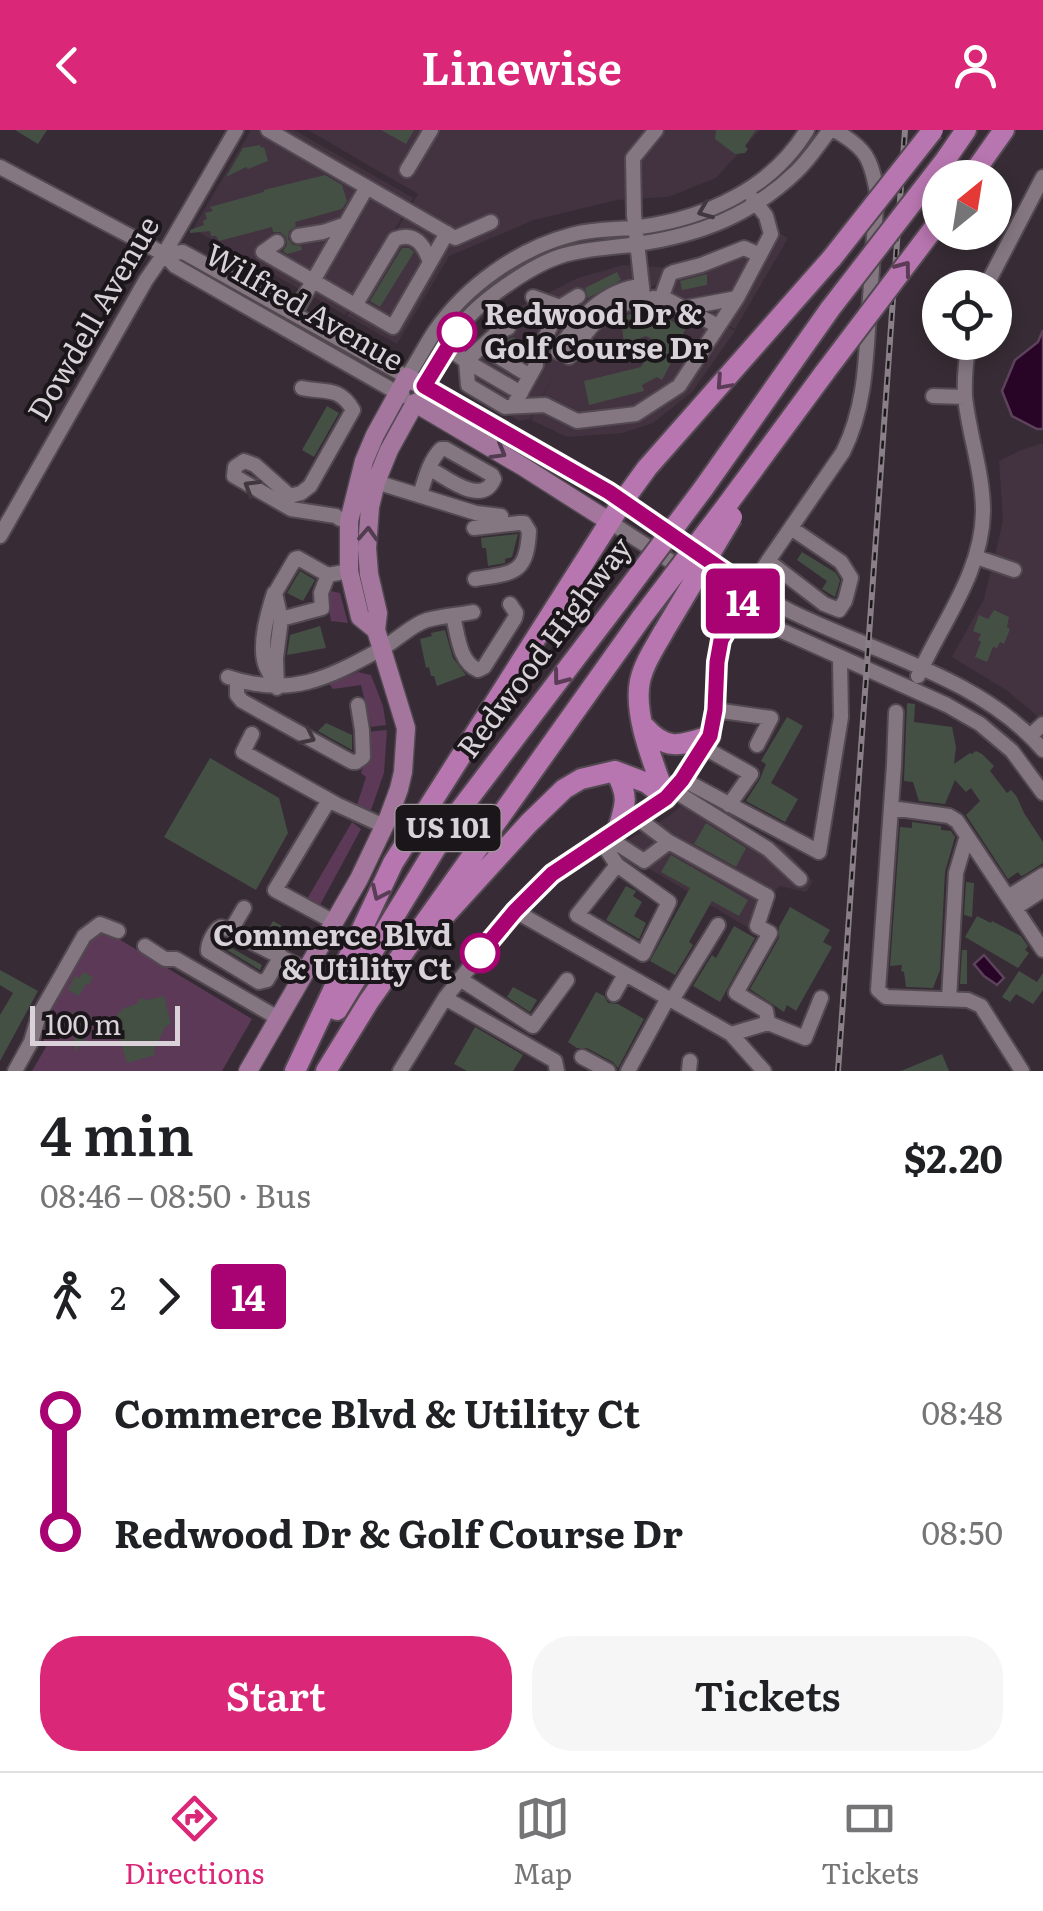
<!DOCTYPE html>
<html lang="en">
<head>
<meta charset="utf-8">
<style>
  body { margin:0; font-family:Literata,serif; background:#f6f6f6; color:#202124; height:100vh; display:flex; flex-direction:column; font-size:38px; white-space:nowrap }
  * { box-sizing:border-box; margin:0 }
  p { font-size:32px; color:#757577 }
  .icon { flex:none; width:55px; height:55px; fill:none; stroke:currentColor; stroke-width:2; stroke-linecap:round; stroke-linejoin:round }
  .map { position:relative; height:941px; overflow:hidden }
  .drawer { display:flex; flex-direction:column; background:#fff; flex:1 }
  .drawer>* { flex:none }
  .badge { padding:0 20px; border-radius:8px; font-size:35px; line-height:65px }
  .needle { width:65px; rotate:30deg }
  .tools { position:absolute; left:922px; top:30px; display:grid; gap:20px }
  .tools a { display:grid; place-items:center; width:90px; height:90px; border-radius:50%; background:#fff; box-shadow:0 5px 15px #0003; font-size:50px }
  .scale { position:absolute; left:30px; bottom:25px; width:150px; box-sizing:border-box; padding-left:10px; border:5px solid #d9d2d8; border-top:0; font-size:28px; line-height:35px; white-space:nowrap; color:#d9d2d8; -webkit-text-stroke:8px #1b161a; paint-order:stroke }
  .map>.badge { position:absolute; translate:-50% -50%; box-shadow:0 0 0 5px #fff }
  .legs { display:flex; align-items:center; gap:15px; height:110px; padding:0 40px; font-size:32px }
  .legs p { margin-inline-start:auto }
  .headline { display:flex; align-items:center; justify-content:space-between; height:170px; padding:0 40px }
  h1 { font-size:55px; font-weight:600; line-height:75px }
  .button { display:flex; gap:20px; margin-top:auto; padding:20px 40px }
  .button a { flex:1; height:115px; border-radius:40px; background:#db2777; color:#fff; font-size:40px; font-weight:600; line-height:115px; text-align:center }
  .button a+a { background:#f6f6f6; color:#202124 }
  ul { padding:0 40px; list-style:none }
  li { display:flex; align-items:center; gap:35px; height:120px; font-size:38px }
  li i { display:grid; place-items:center; width:15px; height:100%; margin:0 12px; background:currentColor }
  li i::after { content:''; width:25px; height:25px; margin:-12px; border:8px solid; border-radius:50%; background:#fff }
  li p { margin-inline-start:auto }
  li:first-child i { background:linear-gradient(#0000 50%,currentColor 0) }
  li:last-child i { background:linear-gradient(currentColor 50%,#0000 0) }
  header { display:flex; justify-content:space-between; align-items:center; height:130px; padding:0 40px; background:#db2777; color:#fff; font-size:45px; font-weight:600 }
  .tab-bar { display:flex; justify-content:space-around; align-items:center; height:140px; border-top:2px solid #e0e0e0; background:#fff; font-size:28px; color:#757577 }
  .tab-bar a { display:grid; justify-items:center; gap:5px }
  .tab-bar .selected { color:#db2777 }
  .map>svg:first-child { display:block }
  .built { fill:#433240 }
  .green { fill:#5b3957 }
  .water { fill:#280426; stroke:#5d425b; stroke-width:2.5 }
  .building { fill:#455045 }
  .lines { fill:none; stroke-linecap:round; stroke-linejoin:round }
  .minor-casing { stroke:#524951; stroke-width:18 }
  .major-casing { stroke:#524951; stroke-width:21 }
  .highway-casing { stroke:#524951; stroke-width:24 }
  .minor { stroke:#857782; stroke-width:14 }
  .major { stroke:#a4769e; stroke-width:18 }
  .highway { stroke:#b876b0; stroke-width:20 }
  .rail-casing { stroke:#887f87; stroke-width:6 }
  .rail { stroke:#1b161a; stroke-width:2.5; stroke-dasharray:8; stroke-linecap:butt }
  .highway-bridge-casing { stroke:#524951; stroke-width:24; stroke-linecap:butt }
  .highway-bridge { stroke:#b876b0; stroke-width:20 }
  .oneway { stroke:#40383e }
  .oneway2 { stroke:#5a3c56 }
  .oneway3 { stroke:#523c4f }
  .line-1-casing { stroke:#fff; stroke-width:22 }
  .line-1 { stroke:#a90272; stroke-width:15 }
  .stop-1-dot { fill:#fff; stroke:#a90272; stroke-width:5 }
  .labels { text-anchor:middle; stroke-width:8; stroke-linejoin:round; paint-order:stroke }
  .shield { fill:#1b161a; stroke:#a09a9f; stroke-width:2.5 }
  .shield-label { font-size:28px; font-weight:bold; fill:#d9d2d8 }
  .street-label { font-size:30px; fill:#d9d2d8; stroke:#1b161a }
  .stop-label { font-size:30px; font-weight:bold; fill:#d9d2d8; stroke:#1b161a; text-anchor:start }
</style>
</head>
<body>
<header><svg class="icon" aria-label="back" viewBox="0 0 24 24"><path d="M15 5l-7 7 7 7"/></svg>Linewise<svg class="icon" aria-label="person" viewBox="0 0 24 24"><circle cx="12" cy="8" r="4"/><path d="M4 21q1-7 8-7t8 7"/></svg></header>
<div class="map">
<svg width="1043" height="941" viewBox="0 0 1043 941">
  <rect width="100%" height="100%" fill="#372c35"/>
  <path class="built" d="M251,0H294L413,68L345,185L193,99Z
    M308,0H760L716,48L668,67L617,70L534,90L449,126L397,214L347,186L418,64Z
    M779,103L788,108L735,199L656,155L609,170L610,172L656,157L735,201L692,262L653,293L622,303L567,307L531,290L554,245L530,289L520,291L476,267L463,257L477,213L508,183L578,148L623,135L672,138Z
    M1043,313V591L1009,562L952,527L984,469L1003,391L999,331L1021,320Z
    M692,666L783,717L813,751L806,762L779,756L773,764L762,806L615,718L669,686Z"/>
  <path class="green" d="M326,460L340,463L348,493L331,491Z
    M358,542L371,545L383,576L386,595L371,597L361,555L333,559L329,554Z
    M387,600L384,643L371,680L357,675L366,647L361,643L366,630V602Z
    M352,692L361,699L320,775L307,769Z
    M107,802L252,889L222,941H32L46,917L41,901L45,887L94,804Z"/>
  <path class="water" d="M1043,200V299H1037L1012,286L1002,261L1015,230L1038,212Z
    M984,825L1004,848L997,855L984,846L974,834Z"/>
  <path class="building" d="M15,0H47L38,14Z
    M381,0H414L406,14Z
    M716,0H756L745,16L748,19L745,23L735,24L715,9Z
    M260,15L261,18L264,17L268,31L248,39L246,37L226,47L243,18Z
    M325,45L342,55L347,71L342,79L295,92L296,96L289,101L288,109L293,115L301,116L302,120L287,124L283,121L287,115L286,107L280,102H273L272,97L219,111L216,106H211L210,101L190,103V100L204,95L203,91L207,89L205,83L213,81L210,77L264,62V60Z
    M402,118H409L414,122L380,177L370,171Z
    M617,142L621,150L588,168L585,158Z
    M707,144V155L682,160L680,151Z
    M650,178L685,199L682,207L684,208L662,250L657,247L642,255L644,261L589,275L584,251L641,237L655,211L646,206L624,214L621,187Z
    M513,207L530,217L523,229L503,217L507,210Z
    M327,276L339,283L314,327L302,320Z
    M518,404L512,427L505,429V433L488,436L486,418H482L481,408Z
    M802,422L836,443L840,450L835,467L822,459L827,451L797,430Z
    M300,441L315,450L303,471L287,463Z
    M994,480L1009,487L1007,497L1010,499L1004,514L1000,512L997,518L993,517L987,532L975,527L981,512L978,510L981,504L973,501L979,485L988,489Z
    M320,496L326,518L287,525L290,505Z
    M445,500L453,528L466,545L437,556L434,546H431L429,537L426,538L420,509L432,506L431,503Z
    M907,573L915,574L914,592L952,597L956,617L954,634L970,623L972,624L976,621L982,624L994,636L990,641L1007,663L1011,660L1017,667L1024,683L1043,712V733L1024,745L1021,746L1018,742L1008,749L966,685L980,671L971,658L966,662L955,650L945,674L919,671L913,652L904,651Z
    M787,587L803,596L771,653L798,669L785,692L746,671L760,649L766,634L761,631Z
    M326,593L352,605V620L318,601Z
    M210,628L279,668L288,703L256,760L164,707Z
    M912,692L941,696V700L951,701L955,707L945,742L940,840L933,858L906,857L904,842L901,841L902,835L890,836L900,697L912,698Z
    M706,693L746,718L736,737L694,714Z
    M671,725L748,770L739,786L712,771L689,812L693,815L675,845L650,831L690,758L661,742Z
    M966,752L974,753L972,787L964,785Z
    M626,756L636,761L633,766L642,772L634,786L646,793L639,809L606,790Z
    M790,777L830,800L823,812L832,817L796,881L787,875L784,882L750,859L779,808V797Z
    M977,786L991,793L992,791L1021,806L1028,816L1025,820L1029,823L1018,838L965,807Z
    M273,791L285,798L276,813L264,807Z
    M734,796L755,808L720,872L693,856L712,825L716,828Z
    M221,812L262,835L260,840L220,816Z
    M962,820H967V854H960Z
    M0,840L38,861L0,931V885L13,863L0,855Z
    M1019,841L1037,852L1043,843V860L1033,874L1016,864L1010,872L1002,867Z
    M83,842L93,847L89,855L86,854L79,866L68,860L75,846L80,848Z
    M513,857L537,870L530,882L507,867Z
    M596,862L604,866L608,873L618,874L644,889L618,938L613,932L587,918H577L568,912Z
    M164,866L171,894L166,896L158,911L154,920L155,925L127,933L116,897L117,885L124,878L137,874L140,868L147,870Z
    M73,880L83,892L85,902L83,911L75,922Z
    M475,897L523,925L513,941H467L454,934Z
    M942,924L949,941H901Z"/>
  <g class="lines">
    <defs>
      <path id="minor" d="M268,0L455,108L491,92
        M0,37L164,124L175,136L403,266
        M407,40L431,0
        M298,106L323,102L346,94
        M277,112L263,122L393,197L447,103
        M164,124L183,122L407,247C417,232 425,216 435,201C466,156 518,119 571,105C593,98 617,100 640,97C706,88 771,59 807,0
        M985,158L1043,47
        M533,167L560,177
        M653,168L666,169L718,196
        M359,169L395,109C415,101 424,115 430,132
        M661,169L670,144L674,142L701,135L744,118L760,125
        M684,178L737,168
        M294,184L367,57
        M508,198L498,202L466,231L521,263
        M542,214L560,177L578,166
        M482,217L530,246
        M448,218L466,231L468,255L505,277L545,275L577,291L636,284L679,256L737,168L771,104L766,86L753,69
        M558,222C576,190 604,159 642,156
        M569,227C595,188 600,184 643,166L634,85L633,28L656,0
        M302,258C322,263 339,255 353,280L310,356L301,363L290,366L255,335L244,331L235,337L234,346L291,379L336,386L340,389
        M421,262C434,241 446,216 461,196C479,171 532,135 561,126C586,118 612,118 637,114C699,105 750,86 796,42C809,30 819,14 830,0
        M933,266L965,267
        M516,271L536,235
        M376,352L476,383L501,386
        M420,365C425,349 429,331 441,319H446L492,345L494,349C482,377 447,348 429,338
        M623,371C652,391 682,411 712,431C737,449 762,467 790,481C872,522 982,548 1043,620
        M610,392L769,495L947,575L980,594L1012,621L1043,663
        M474,398L519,393H524L529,401C527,445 513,443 475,449
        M0,406L146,150L164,124L236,0
        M976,427L1014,440
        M768,431L824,474L839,480L845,471L851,448L841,432L791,398
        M274,463C268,482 260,509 264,530C265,538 271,546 275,553
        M453,486C458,505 459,532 478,540L484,537L515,488L516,483L510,474
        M281,489L275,463L295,429L298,428L328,445
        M918,546C942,492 982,443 983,382C983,342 969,305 965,267C964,249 966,230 969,212
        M228,547C289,568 327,549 381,519C396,511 411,495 427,490C441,486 458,485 473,482
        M237,550V565L242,571L352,632H356L363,627L362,600L358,575
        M277,558L276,528L281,489L322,478L321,463L328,445L349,441
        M715,580L771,588L757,615
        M896,582L894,635L878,860L886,867L968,870L981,876L1022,941
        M252,604L243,622L338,675L384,696
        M1031,605L1043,594
        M703,617L751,644L729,675
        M682,649L819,722L841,587L840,528
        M673,660L768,719L800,749
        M329,670L275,760L334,792
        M891,678L949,686L957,691L1043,820
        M636,687L669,712L767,766L757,796L770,803L736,863L766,881L768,893L731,904
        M607,707L644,731L669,712
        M601,711L617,735L577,785L643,824L669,772L617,735
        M1008,767L1043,745
        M244,778L231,800C255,816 281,826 306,840
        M1015,778L1043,760
        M515,781L731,904L764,941
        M231,800L221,797C214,800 208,813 208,821L259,852L267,850L281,826
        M145,816L165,829H176L278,888
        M460,849L533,896L567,850
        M614,864L625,844
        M445,868L555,931L557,941
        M949,869L956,743L967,706
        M672,870L718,795
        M768,893L805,908L821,868
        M582,927L608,941
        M15,941L31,912L39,885L84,806L100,794L118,801
        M400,941L445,868L515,781L552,744L666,668L682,649L710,606L715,580L717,532L721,511L728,495L768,431L843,322C865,278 866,231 869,182C872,143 874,103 877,63C871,28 866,18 834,0
        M628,941L668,868
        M689,941L690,931"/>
      <path id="major" d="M376,500L360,487L349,441V391L364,331L375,305L407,247L623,371
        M248,941L359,749L389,686L399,659L403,642L406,598L376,500L378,483L369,444L367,418L370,377L376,352L389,320L415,273L522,336L610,392"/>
      <path id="highway" d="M946,29L966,0
        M970,48L1004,0
        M703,359L830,179
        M727,375L825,242
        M664,501C655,517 644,533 640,551C633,585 654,634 665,666
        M645,597C667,622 682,615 710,606
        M615,641C629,665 626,674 618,699
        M437,794L529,693L564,659L581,649L615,641L647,653L666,668
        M337,880L454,688L619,471
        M295,941L393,733L623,371L647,338L832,128
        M326,941L369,871L642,487"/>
    </defs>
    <use href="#minor" class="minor-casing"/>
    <use href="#major" class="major-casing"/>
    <use href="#highway" class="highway-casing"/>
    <use href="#minor" class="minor"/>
    <use href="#major" class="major"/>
    <use href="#highway" class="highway"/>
    <defs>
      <path id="rail" d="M838,941L905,0"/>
    </defs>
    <use href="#rail" class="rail-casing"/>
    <use href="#rail" class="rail"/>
    <defs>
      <path id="highway-bridge" d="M832,128L933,0
        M830,179L946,29
        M825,242L940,90
        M619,471L703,359
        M642,487L727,375
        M664,501L732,387"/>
    </defs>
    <use href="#highway-bridge" class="highway-bridge-casing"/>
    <use href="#highway-bridge" class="highway-bridge"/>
  </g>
  <defs><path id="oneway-chevron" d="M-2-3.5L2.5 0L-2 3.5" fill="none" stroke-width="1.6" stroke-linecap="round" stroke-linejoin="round" transform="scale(2.5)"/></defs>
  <g class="oneway">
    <use href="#oneway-chevron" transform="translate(705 81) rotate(158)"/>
    <use href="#oneway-chevron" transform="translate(251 357) rotate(-149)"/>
    <use href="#oneway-chevron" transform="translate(308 607) rotate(26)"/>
  </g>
  <g class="oneway2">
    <use href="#oneway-chevron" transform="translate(904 138) rotate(-53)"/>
    <use href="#oneway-chevron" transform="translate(723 253) rotate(132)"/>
    <use href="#oneway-chevron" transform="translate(560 548) rotate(127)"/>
    <use href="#oneway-chevron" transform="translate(379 763) rotate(115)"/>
  </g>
  <g class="oneway3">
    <use href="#oneway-chevron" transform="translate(499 322) rotate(30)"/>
    <use href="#oneway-chevron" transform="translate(368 404) rotate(-87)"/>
  </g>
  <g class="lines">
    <defs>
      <path id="line-1" d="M457,202L424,256L609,362L750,459L721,510L717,532L715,580L710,606L682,650L666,668L552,744L515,781L480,823"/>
    </defs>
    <use href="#line-1" class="line-1-casing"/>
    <use href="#line-1" class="line-1"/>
  </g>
  <g class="stop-1-dot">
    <circle cx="457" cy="202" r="18"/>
    <circle cx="480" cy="823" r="18"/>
  </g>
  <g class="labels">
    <rect class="shield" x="395.5" y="675" width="105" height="46" rx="8"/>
    <g class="shield-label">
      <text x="448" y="708">US 101</text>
    </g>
    <g class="street-label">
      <text transform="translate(304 178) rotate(30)" y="10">Wilfred Avenue</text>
      <text transform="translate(94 189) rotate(-60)" y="10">Dowdell Avenue</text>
      <text transform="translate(545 518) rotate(-53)" y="10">Redwood Highway</text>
    </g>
    <g class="stop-label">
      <text x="484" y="195">Redwood Dr &amp;<tspan x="484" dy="34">Golf Course Dr</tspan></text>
      <text x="452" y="816" text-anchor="end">Commerce Blvd<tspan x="452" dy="34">&amp; Utility Ct</tspan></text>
    </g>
  </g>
</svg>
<div class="tools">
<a><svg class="needle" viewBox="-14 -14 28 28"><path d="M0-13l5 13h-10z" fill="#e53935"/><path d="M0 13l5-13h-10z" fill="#757577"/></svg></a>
<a><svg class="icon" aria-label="locate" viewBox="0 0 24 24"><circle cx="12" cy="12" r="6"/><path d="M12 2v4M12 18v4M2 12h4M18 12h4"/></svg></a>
</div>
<div class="scale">100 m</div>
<b class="badge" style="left:743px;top:471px;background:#a90272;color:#fff">14</b>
</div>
<section class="drawer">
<div class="headline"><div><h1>4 min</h1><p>08:46 – 08:50 · Bus</p></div><b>$2.20</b></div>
<div class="legs"><svg class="icon" aria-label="walk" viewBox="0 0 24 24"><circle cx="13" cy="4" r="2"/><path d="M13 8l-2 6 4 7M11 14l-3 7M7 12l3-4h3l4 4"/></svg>2<svg class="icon" aria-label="forward" viewBox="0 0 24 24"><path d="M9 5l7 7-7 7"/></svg><b class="badge" style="background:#a90272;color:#fff">14</b></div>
<ul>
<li><i style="color:#a90272"></i><b>Commerce Blvd &amp; Utility Ct</b><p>08:48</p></li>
<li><i style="color:#a90272"></i><b>Redwood Dr &amp; Golf Course Dr</b><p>08:50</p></li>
</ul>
<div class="button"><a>Start</a><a>Tickets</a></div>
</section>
<nav class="tab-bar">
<a class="selected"><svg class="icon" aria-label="directions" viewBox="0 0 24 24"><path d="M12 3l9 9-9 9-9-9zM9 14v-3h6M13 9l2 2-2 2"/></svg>Directions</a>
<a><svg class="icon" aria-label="map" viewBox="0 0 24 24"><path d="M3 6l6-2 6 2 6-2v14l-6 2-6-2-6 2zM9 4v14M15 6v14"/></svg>Map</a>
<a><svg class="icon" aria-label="tickets" viewBox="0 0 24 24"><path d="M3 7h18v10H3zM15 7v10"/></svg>Tickets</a>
</nav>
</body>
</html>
